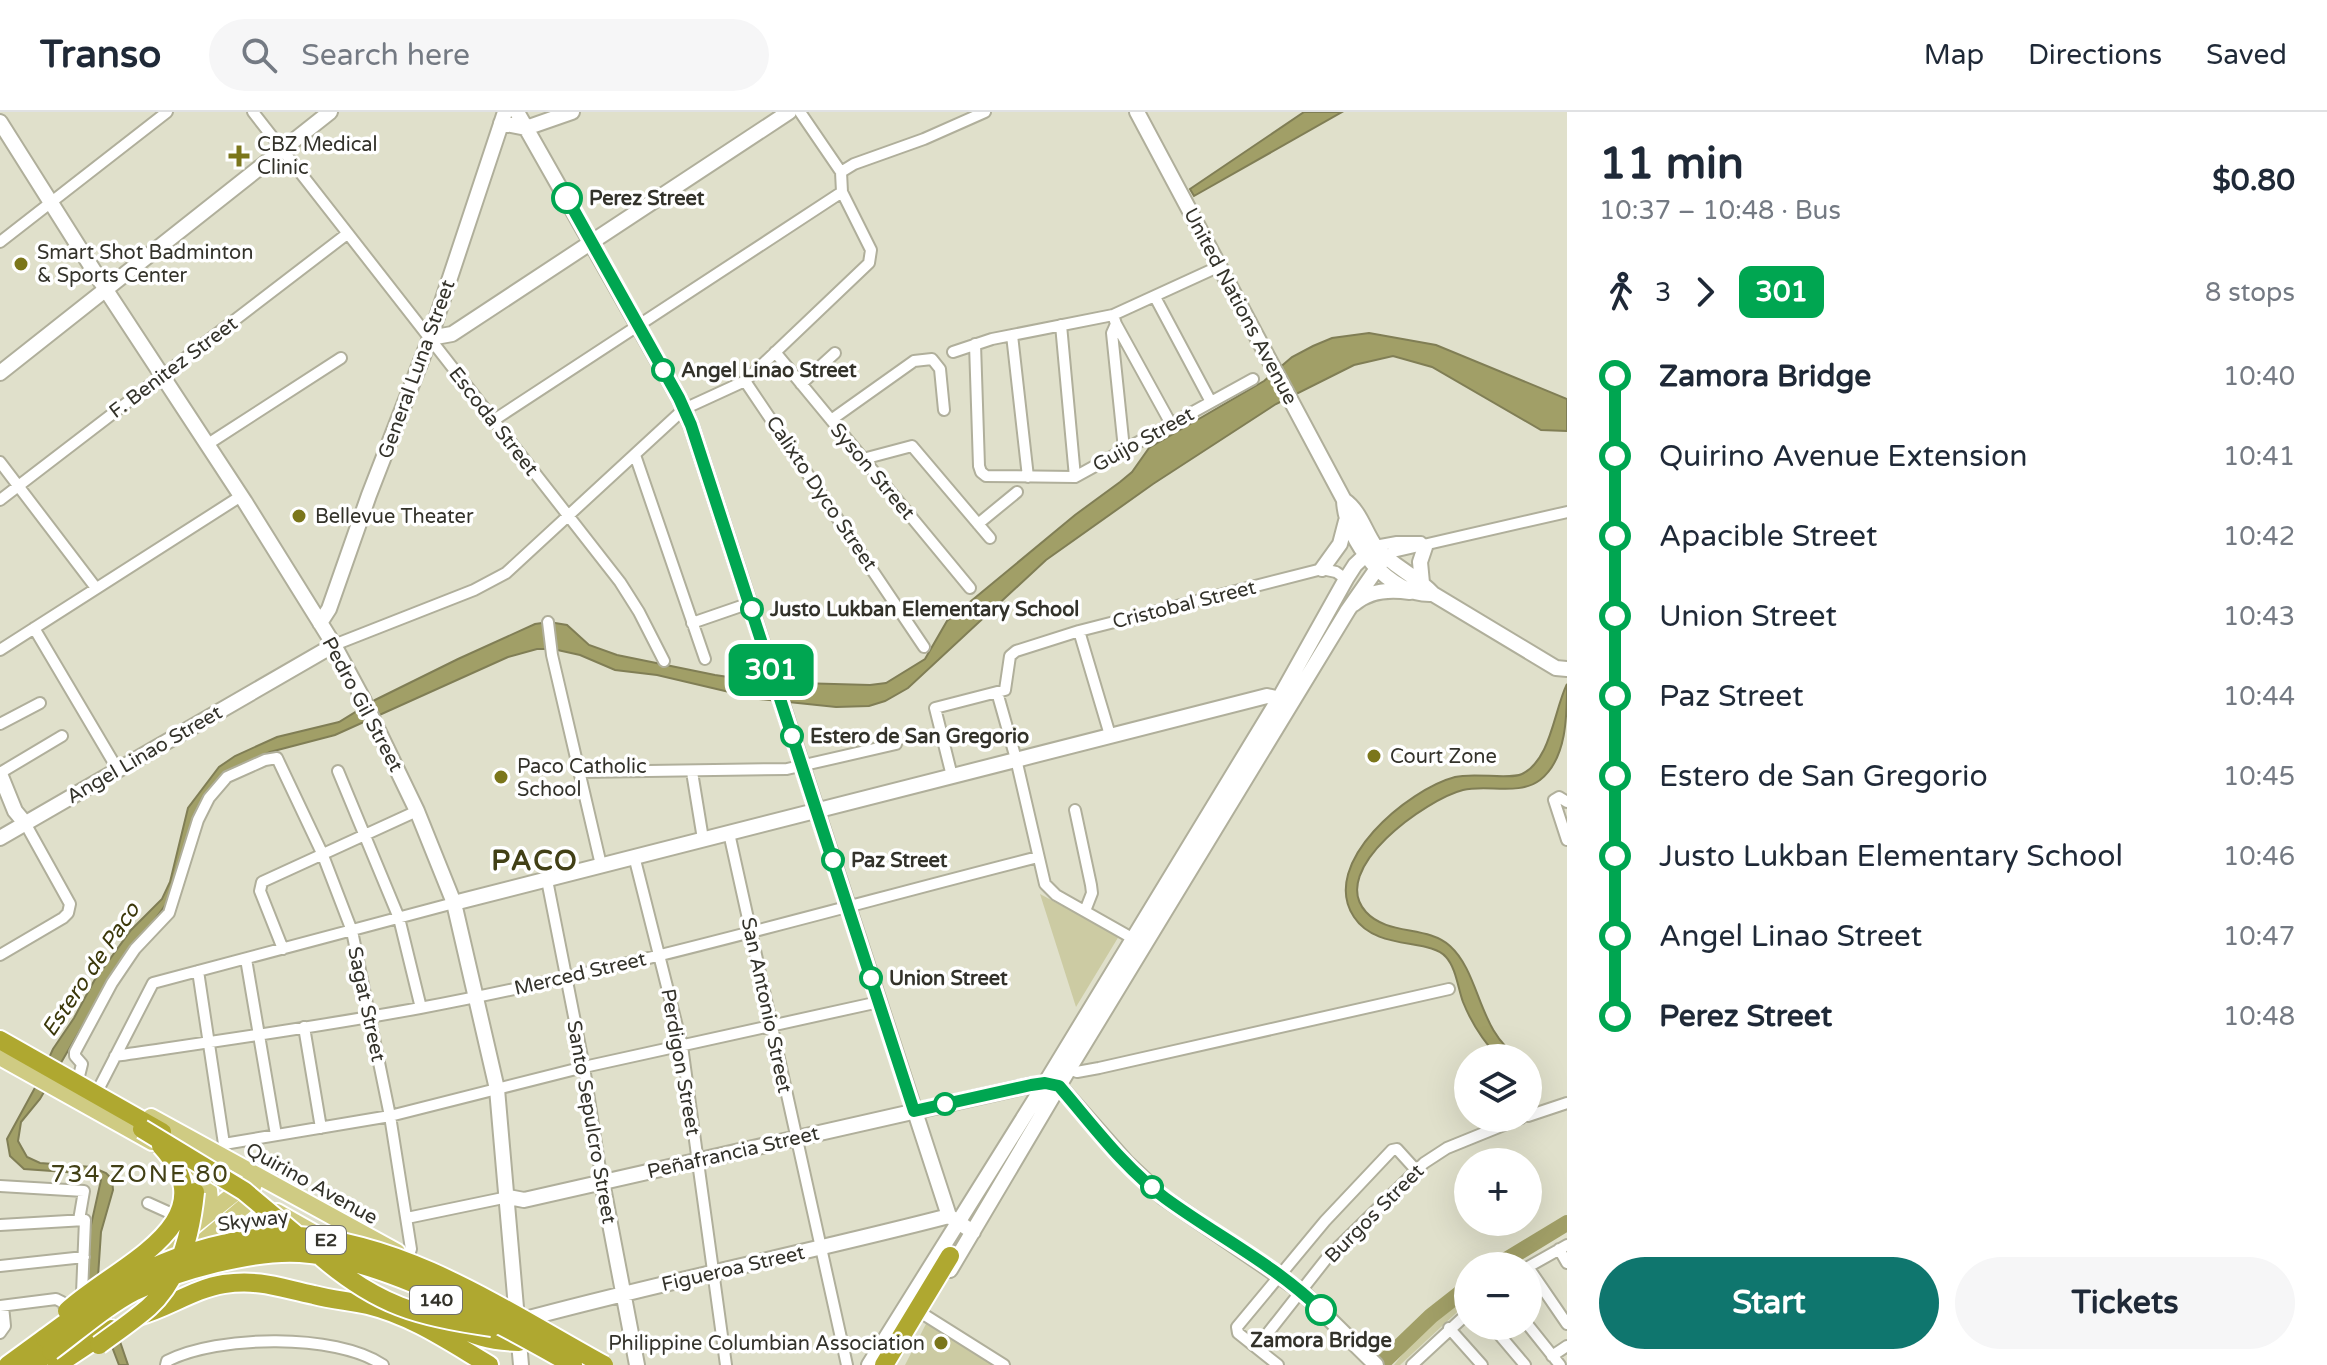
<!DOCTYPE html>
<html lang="en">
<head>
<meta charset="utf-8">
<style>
  body { margin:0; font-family:"Varela Round",sans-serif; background:#f6f6f7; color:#1f2937; height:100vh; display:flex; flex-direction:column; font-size:30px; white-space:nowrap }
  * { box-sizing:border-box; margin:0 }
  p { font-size:26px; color:#747a83 }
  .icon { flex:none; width:44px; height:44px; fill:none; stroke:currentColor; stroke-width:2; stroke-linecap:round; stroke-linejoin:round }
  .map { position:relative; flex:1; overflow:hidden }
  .panel { display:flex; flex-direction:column; background:#fff; width:760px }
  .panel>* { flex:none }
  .badge { padding:0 16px; border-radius:12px; font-size:28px; line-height:52px }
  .tools { position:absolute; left:1454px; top:932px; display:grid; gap:16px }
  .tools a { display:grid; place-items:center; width:88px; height:88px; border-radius:50%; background:#fff; box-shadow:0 8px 32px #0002; font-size:40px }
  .map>.badge { position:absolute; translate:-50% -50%; box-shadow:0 0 0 4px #fff }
  .legs { display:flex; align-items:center; gap:12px; height:88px; padding:0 32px; font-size:26px }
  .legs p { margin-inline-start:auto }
  .overview { display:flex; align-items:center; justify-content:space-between; height:136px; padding:0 32px }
  h1 { font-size:44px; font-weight:800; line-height:60px }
  .primary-button { display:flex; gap:16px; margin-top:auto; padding:16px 32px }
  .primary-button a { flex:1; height:92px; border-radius:48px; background:#0f766e; color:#fff; font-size:32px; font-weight:800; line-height:92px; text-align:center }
  .primary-button a+a { background:#f6f6f7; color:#1f2937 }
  ul { padding:0 32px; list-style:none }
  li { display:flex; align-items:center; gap:28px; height:80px; font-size:30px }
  li i { display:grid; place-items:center; width:12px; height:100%; margin:0 10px; background:currentColor }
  li i::after { content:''; width:20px; height:20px; margin:-10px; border:6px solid; border-radius:50%; background:#fff }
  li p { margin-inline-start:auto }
  li:first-child i { background:linear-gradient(#0000 50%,currentColor 0) }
  li:last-child i { background:linear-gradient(currentColor 50%,#0000 0) }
  header { display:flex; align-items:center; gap:48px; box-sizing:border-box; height:112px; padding:0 40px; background:#fff; border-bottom:2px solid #e0e1e3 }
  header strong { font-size:38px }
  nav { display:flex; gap:44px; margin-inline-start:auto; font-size:28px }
  .search { width:560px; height:72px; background:#f6f6f7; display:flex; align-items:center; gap:20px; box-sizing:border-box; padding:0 28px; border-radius:44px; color:#747a83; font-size:30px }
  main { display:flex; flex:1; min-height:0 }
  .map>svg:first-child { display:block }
  .green { fill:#cccba3 }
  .water { fill:#a19f67; stroke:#807e55; stroke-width:2 }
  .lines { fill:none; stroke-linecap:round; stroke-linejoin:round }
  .river { stroke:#a19f67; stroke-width:16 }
  .street-casing { stroke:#b0af9b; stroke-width:14 }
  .secondary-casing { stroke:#b0af9b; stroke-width:18 }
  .primary-casing { stroke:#fff; stroke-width:20 }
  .highway-casing { stroke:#fff; stroke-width:22 }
  .street { stroke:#fff; stroke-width:10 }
  .secondary { stroke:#fff; stroke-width:14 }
  .primary { stroke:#cfcb83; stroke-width:16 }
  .highway { stroke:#afa830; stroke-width:18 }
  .highway-bridge-casing { stroke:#fff; stroke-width:22; stroke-linecap:butt }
  .highway-bridge { stroke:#afa830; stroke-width:18 }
  .line-1-casing { stroke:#fff; stroke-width:18 }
  .line-1 { stroke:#00a651; stroke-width:12 }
  .poi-dot { fill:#7b761b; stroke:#fff; stroke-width:3 }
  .stop-1-dot { fill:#fff; stroke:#00a651; stroke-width:4 }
  .labels { text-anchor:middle; stroke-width:7; stroke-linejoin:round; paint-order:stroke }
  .shield { fill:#fff; stroke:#70706a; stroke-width:2 }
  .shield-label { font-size:18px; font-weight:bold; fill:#33322a }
  .poi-label { font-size:20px; fill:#33322a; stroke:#fff; text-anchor:start }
  .stop-label { font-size:20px; font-weight:bold; fill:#33322a; stroke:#fff; text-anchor:start }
  .street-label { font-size:20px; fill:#33322a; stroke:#fff }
  .water-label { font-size:22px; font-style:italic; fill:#3b380a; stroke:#fff }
  .quarter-label { font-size:24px; letter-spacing:2px; fill:#424016; stroke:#fff }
  .district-label { font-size:28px; font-weight:bold; letter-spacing:2px; fill:#424016; stroke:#fff }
</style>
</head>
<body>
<header>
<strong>Transo</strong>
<div class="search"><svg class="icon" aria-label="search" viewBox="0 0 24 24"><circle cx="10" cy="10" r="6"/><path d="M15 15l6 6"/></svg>Search here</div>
<nav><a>Map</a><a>Directions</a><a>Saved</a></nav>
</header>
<main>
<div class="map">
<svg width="1567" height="1253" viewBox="0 0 1567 1253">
  <rect width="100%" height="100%" fill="#e0e0cb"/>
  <path class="green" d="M1040,782L1119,824L1076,895Z
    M1468,1181V1190L1400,1253H1394L1413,1229Z
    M928,1208L1001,1253H905Z"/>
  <path class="water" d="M1304,0H1342L1194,84L1190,77Z
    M1369,221L1436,233L1567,287V319L1541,318L1432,255L1393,244L1354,253L1276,292L1153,372L1046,448L908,576L885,589L869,594L836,595L759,587L657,563L615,558L580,543L553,537H537L508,545L335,623L270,640L235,656L210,683L169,788L102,880L40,987L21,1010L18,1029L27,1045L40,1051L92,1055L106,1061L112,1067L113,1078L101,1120L98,1165L128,1253H119L88,1172L89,1122L101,1068L96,1064L66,1060L24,1057L10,1044L7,1027L37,972L53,937L74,906L94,869L131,818L162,787L170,770L188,696L219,655L235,644L277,625L339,610L375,588L458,547L535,512L549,510L567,513L589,533L617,543L715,563L761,570L870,573L886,571L925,547L947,509L1075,403L1120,370L1132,360L1149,336L1264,269L1292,245L1313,234L1332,226Z
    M1567,572C1567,603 1567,647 1540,668C1519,684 1487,672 1463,678C1427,687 1327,757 1366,800C1388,824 1427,813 1450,834C1481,862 1478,921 1520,946H1499C1484,930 1471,910 1463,890C1458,876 1456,856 1446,845C1430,826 1376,839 1354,805C1318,751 1409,677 1455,665C1474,660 1509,668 1522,662C1551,648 1554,598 1567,572Z"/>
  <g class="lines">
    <path class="river" d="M1496,1154L1567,1111
      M1380,1253L1431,1204L1468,1175"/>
    <defs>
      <path id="street" d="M253,0L620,470L639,500L664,549
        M841,60L854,52L924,27L985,0
        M0,130L167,0
        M1155,185L1211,290
        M1113,203L1116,212L1112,221L1124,337
        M1116,212L1171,312
        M1061,213L1075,365
        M1012,223L1028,365
        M975,232L979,354L981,360L986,364L1075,365L1253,267
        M775,240L970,476
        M953,240L992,227L1113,203L1220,154
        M745,269L924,535
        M801,272L835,241
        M494,308L842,80
        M831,308L914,249L932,247L940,257L944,298
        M208,332L341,246
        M635,343L705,547
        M863,347L912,334L990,426
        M0,350L96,476
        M0,388L347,122
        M978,412L1017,380
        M1375,434L1397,430H1421
        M1385,445L1393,440L1567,400
        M548,510L552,543L601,753
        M692,511L750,491
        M34,516L118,658
        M1079,519L1110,623
        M334,533L474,478L506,461L684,297L745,269L869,151L871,138L842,80L841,60L800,0
        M0,538L241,384
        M997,580L1016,647L1045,772L1056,783L1132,826
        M0,612L40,591
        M338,659L399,806L421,896
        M581,660L787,657L896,632
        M692,660L703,727
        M0,661L62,624
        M952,664L935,596L1005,578L1010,544L1016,539L1079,519L1322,457L1336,460L1346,467
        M1567,690L1559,685L1554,688L1567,728
        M1075,698L1091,773L1092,781L1085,799
        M729,721L847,1253
        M634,744L682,934L726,1253
        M547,768L584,955L602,1070
        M283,837L260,779L262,770L417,699
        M0,843L63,806L68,801L70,792L25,711
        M246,847L276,1023
        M198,859L224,1032L222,1039
        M304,915L321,1016
        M115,944C217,929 319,915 420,896C629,857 833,797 1038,745
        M1069,957L1077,960L1099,956L1449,877
        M79,964L82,952L75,944V940L112,871L135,837L169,801L198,708L209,686L227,665L265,648L277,646L322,741L352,819L390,1004L411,1137L408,1146
        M99,976L153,871L454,791
        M1528,1004L1567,991
        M224,1032L390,1004L584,955L879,890
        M0,1074L84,1079L79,1108
        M148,1091L179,1105
        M407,1106L508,1085
        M0,1113L85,1108L82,1181
        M1559,1137L1567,1151
        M0,1154L84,1145
        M1528,1155L1567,1212
        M1528,1155L1567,1133
        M0,1194L56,1187L62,1190L69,1202
        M923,1202L1004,1253
        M1528,1213L1560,1253
        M1492,1214L1525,1253
        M1449,1216L1482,1253
        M0,1221L5,1214L3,1194
        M1257,1235L1327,1146L1424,1051L1447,1036L1521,1006
        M1552,1244L1567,1234
        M166,1253L167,1249C218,1223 335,1221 383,1253
        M1278,1253L1238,1221L1237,1215L1325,1109L1392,1038L1397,1037L1416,1058
        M1412,1253L1468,1201"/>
      <path id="secondary" d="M517,0L679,286L691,313L949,1104L973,1120
        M1137,0L1344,388C1360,399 1364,418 1375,434C1391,454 1416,463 1433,482L1556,556L1567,557
        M0,10L106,178L245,390L334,533L362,585L417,699L454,791L497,977L521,1253
        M501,11L526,16L572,0
        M430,226L452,222L789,0
        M0,261L330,0
        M1344,388C1345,429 1390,485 1433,482
        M1322,457L1340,432L1346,409
        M1422,471L1420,450L1425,435
        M1354,492C1369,478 1390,477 1410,480
        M320,511L329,497L369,383L430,226L505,0
        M0,662L15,699L25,711
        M0,726L334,533
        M454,791L1267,584L1285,588
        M1059,974L1126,1050L1163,1085L1301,1179L1376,1253
        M602,1070L637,1253
        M508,1085L524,1088L1031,973L1051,972
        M950,1158L1069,957L1348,498L1385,445
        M518,1209C661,1170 806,1141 949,1104
        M869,1253L1049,965L1280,585L1346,467L1355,453L1375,434"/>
      <path id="primary" d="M0,945L152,1030
        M151,1005L397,1140
        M197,1056C210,1071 214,1086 205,1104
        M277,1100L323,1126
        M223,1118L252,1111L287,1112
        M190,1140L247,1092L257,1063
        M150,1144L196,1112L250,1069"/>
      <path id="highway" d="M0,928L162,1020
        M138,1204C168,1196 193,1177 224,1172C260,1167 280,1176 314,1183C332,1188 351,1189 368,1193C413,1204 450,1230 489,1253
        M447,1210C474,1224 489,1229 519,1230
        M8,1253L45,1226
        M32,1253L51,1239
        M57,1253L111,1217
        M884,1253L950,1144"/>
    </defs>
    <use href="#street" class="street-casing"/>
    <use href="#secondary" class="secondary-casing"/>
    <use href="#primary" class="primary-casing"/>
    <use href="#highway" class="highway-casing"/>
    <use href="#street" class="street"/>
    <use href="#secondary" class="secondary"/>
    <use href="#primary" class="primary"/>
    <use href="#highway" class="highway"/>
    <defs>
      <path id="highway-bridge" d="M142,1017L244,1079L301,1127
        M320,1144C377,1193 418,1205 492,1215
        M67,1199C115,1154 232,1112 161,1034
        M45,1226C82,1199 120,1169 163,1151C201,1135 258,1121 299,1124C410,1132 509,1201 604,1253
        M99,1233C115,1221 133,1209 149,1195C180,1167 191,1120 195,1080
        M51,1239C78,1219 106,1194 135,1179C177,1159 253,1138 300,1141C387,1147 497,1210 573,1253"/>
    </defs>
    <use href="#highway-bridge" class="highway-bridge-casing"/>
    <use href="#highway-bridge" class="highway-bridge"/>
  </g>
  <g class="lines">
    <defs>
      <path id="line-1" d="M567,86L679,286L691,313L914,999L1031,973L1045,971L1059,974C1092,1012 1124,1056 1165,1086C1217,1124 1275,1153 1321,1198"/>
    </defs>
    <use href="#line-1" class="line-1-casing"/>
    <use href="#line-1" class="line-1"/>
  </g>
  <g class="poi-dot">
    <path d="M235 32h8v8h8v8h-8v8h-8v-8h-8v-8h8z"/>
    <circle cx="21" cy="152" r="8"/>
    <circle cx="299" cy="404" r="8"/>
    <circle cx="1374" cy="644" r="8"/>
    <circle cx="501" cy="665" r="8"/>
    <circle cx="941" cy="1231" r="8"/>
  </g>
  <g class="stop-1-dot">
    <circle cx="567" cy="86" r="14"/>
    <circle cx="663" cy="258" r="10"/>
    <circle cx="752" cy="497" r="10"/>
    <circle cx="792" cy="624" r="10"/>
    <circle cx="833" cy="748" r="10"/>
    <circle cx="871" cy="866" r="10"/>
    <circle cx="945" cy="992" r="10"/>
    <circle cx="1152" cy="1075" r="10"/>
    <circle cx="1321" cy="1198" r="14"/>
  </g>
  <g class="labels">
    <g class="shield">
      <rect x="306" y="1114" width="40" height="28" rx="6"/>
      <rect x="410" y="1174" width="52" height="28" rx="6"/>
    </g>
    <g class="shield-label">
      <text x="326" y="1134">E2</text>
      <text x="436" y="1194">140</text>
    </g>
    <g class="poi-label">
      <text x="257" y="39">CBZ Medical<tspan x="257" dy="23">Clinic</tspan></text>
      <text x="37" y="147">Smart Shot Badminton<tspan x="37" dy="23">&amp; Sports Center</tspan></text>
      <text x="315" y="411">Bellevue Theater</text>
      <text x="1390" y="651">Court Zone</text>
      <text x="517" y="661">Paco Catholic<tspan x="517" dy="23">School</tspan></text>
      <text x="925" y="1238" text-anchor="end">Philippine Columbian Association</text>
    </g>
    <g class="stop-label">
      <text x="589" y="93">Perez Street</text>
      <text x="681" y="265">Angel Linao Street</text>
      <text x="770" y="504">Justo Lukban Elementary School</text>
      <text x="810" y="631">Estero de San Gregorio</text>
      <text x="851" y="755">Paz Street</text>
      <text x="889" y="873">Union Street</text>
      <text x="1321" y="1235" text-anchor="middle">Zamora Bridge</text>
    </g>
    <g class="street-label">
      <text transform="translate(1241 194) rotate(62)" y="7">United Nations Avenue</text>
      <text transform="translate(173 255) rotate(-37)" y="7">F. Benitez Street</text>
      <text transform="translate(416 257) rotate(-70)" y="7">General Luna Street</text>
      <text transform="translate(494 309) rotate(52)" y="7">Escoda Street</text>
      <text transform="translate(1143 327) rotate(-29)" y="7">Guijo Street</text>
      <text transform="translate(873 359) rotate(50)" y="7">Syson Street</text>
      <text transform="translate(822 381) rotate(56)" y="7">Calixto Dyco Street</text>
      <text transform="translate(1184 492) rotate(-14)" y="7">Cristobal Street</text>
      <text transform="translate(363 592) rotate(62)" y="7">Pedro Gil Street</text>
      <text transform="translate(144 642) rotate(-30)" y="7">Angel Linao Street</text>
      <text transform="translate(580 861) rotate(-13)" y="7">Merced Street</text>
      <text transform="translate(367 892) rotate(78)" y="7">Sagat Street</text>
      <text transform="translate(767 893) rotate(78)" y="7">San Antonio Street</text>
      <text transform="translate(681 950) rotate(80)" y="7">Perdigon Street</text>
      <text transform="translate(592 1010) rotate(80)" y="7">Santo Sepulcro Street</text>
      <text transform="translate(733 1040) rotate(-13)" y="7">Peñafrancia Street</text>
      <text transform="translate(312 1071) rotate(29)" y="7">Quirino Avenue</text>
      <text transform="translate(1374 1101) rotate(-45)" y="7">Burgos Street</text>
      <text transform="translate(253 1108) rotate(-7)" y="7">Skyway</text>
      <text transform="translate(733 1156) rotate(-13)" y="7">Figueroa Street</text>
    </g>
    <g class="water-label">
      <text transform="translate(90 857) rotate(-56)" y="8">Estero de Paco</text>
    </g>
    <g class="quarter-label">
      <text x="140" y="1070">734 ZONE 80</text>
    </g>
    <g class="district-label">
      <text x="535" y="758">PACO</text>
    </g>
  </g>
</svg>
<div class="tools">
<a><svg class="icon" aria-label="layers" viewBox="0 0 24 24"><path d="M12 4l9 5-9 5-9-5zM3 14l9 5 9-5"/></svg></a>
<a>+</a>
<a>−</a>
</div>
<b class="badge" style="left:771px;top:558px;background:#00a651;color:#fff">301</b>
</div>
<section class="panel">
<div class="overview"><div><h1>11 min</h1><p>10:37 – 10:48 · Bus</p></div><b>$0.80</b></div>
<div class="legs"><svg class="icon" aria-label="walk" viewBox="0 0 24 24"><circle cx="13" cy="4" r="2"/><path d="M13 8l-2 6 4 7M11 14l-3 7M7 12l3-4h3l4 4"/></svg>3<svg class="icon" aria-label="forward" viewBox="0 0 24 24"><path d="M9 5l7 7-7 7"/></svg><b class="badge" style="background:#00a651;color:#fff">301</b><p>8 stops</p></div>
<ul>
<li><i style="color:#00a651"></i><b>Zamora Bridge</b><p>10:40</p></li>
<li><i style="color:#00a651"></i><span>Quirino Avenue Extension</span><p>10:41</p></li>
<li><i style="color:#00a651"></i><span>Apacible Street</span><p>10:42</p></li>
<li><i style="color:#00a651"></i><span>Union Street</span><p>10:43</p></li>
<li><i style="color:#00a651"></i><span>Paz Street</span><p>10:44</p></li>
<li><i style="color:#00a651"></i><span>Estero de San Gregorio</span><p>10:45</p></li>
<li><i style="color:#00a651"></i><span>Justo Lukban Elementary School</span><p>10:46</p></li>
<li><i style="color:#00a651"></i><span>Angel Linao Street</span><p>10:47</p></li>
<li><i style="color:#00a651"></i><b>Perez Street</b><p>10:48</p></li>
</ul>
<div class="primary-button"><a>Start</a><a>Tickets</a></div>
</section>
</main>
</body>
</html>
